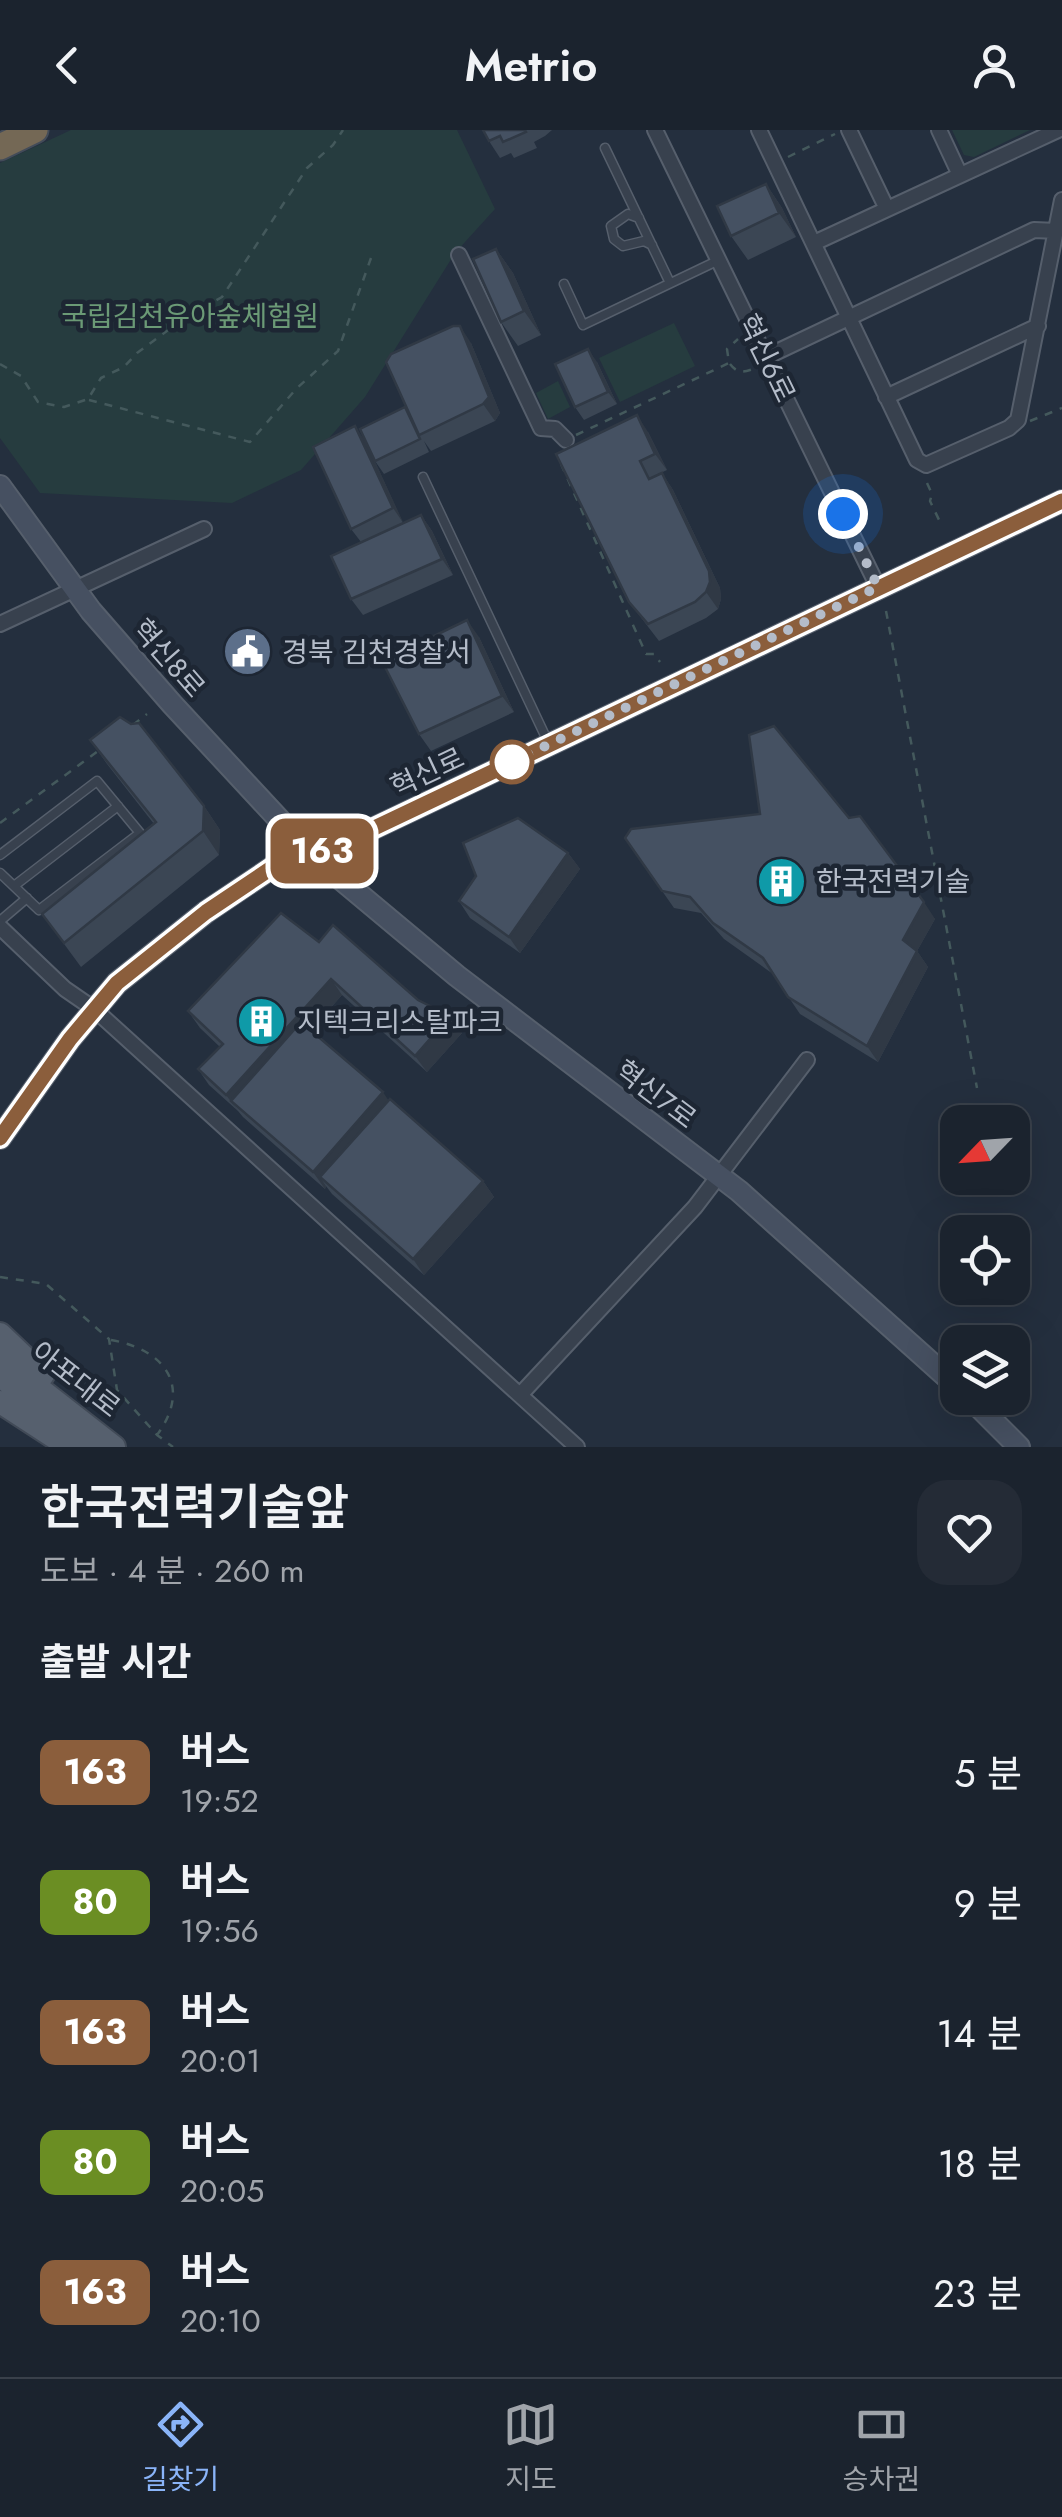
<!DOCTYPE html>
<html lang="ko">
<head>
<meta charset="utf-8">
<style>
  body { margin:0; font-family:Jost,"Noto Sans KR",sans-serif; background:#242b36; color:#f1f3f6; height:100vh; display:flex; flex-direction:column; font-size:38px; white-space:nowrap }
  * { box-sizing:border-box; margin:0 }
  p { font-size:32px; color:#a0a4aa }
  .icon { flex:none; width:55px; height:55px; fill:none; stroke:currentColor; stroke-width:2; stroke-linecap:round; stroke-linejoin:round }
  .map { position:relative; height:1317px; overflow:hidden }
  .panel { display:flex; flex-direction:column; background:#1b232e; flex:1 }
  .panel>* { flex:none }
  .badge { padding:0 20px; border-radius:15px; font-size:35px; line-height:65px }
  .needle { width:65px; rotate:245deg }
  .tools { position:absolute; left:940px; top:975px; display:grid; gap:20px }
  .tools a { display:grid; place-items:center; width:90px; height:90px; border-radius:20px; background:#1b232e; box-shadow:0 10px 40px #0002,0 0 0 2px #39404a; font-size:50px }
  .you { position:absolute; width:50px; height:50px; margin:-25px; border:8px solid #fff; border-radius:50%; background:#1a73e8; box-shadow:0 0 0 15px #1a73e833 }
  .map>.badge { position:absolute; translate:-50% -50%; box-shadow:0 0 0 5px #fff }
  h2 { padding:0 40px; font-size:38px; line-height:90px }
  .round { display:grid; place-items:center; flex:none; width:105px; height:105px; border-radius:30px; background:#242b36 }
  .head { display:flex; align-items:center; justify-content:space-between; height:170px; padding:0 40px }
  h1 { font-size:48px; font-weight:600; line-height:75px }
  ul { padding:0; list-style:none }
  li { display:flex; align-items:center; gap:30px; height:130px; padding:0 40px }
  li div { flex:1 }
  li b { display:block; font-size:38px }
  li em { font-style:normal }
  li .badge { min-width:110px; font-weight:700; text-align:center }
  header { display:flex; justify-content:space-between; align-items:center; height:130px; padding:0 40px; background:#1b232e; font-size:45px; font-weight:600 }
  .menu { display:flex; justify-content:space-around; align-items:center; height:140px; border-top:2px solid #39404a; background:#1b232e; font-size:28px; color:#a0a4aa }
  .menu a { display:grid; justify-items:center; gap:5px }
  .menu .current { color:#8ab4f8 }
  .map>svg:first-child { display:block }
  .green { fill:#263c3f }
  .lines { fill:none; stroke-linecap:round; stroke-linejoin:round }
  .lane-casing { stroke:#565f6c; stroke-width:11 }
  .street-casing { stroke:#565f6c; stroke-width:18 }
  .secondary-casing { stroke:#565f6c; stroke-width:24 }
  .primary-casing { stroke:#414a57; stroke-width:26 }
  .highway-casing { stroke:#434c59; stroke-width:29 }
  .path { stroke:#44595c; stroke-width:2.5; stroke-dasharray:8 8; stroke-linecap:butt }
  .lane { stroke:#38414e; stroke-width:8 }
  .street { stroke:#38414e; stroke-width:14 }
  .secondary { stroke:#465061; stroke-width:20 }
  .primary { stroke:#56606e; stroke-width:22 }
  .highway { stroke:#746855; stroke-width:25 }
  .wall { fill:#3b4654 }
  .shaded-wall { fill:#303945 }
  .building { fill:#455162; stroke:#303945; stroke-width:2.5 }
  .line-casing { stroke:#fff; stroke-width:22 }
  .line { stroke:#8b5e3c; stroke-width:15 }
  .walk { stroke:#b4bcc9; stroke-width:10; stroke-dasharray:0 18 }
  .stop-dot { fill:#fff; stroke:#8b5e3c; stroke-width:5 }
  .labels { text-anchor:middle; stroke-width:9; stroke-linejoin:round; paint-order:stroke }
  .park-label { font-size:28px; fill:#6b9a76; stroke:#1d2633 }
  .street-label { font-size:28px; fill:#b4bcc9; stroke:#1d2633 }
  .poi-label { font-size:28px; fill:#b4bcc9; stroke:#1d2633; text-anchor:start }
</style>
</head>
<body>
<header><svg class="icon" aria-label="back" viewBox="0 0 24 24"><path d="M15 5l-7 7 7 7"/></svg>Metrio<svg class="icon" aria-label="person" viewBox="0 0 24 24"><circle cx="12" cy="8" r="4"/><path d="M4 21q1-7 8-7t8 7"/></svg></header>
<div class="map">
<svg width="1062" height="1317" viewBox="0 0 1062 1317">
  <rect width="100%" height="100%" fill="#242f3e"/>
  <path class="green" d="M71,0H457L495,79L455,123L365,267L301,340L232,373L40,363L0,308V33Z
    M952,0H1030L974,27L964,25Z
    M674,193L695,236L620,272L599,228Z
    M558,251L570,277L548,289L536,263Z"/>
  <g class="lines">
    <defs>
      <path id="lane" d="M605,18L670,153
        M639,88L628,84L611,96L614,109L623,116L644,111L652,115
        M564,154L583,195L719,130
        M423,347L549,614
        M0,725L97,651L140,703L39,780L0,743
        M14,756L118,676
        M0,791L27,768"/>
      <path id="street" d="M655,0L878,457
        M759,0L917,330L926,335L1009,298L1018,290L1062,70
        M849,0L887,79
        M939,0L960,45
        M814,113L1058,0
        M459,125L541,298L555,299L566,310
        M766,227L1034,100L1057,101
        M886,267L1038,196
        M0,494L204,399
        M0,797L65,859L94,879L577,1317
        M520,1265L695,1077L807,930"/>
      <path id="secondary" d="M0,356L91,481L172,574L312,725L457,846L739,1061L958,1257
        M0,1008L70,909L117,853L206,782L273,737L349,710L1062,371
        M970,1268L1019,1317"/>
      <path id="primary" d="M0,1204L43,1245
        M0,1228L114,1317
        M3,1248L86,1317
        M0,1272L60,1311"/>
      <path id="highway" d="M0,17L35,0"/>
    </defs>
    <use href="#lane" class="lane-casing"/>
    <use href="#street" class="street-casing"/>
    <use href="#secondary" class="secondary-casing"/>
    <use href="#primary" class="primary-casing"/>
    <use href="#highway" class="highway-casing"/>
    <path class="path" d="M788,27L835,4
      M0,234L21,246L38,272L64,277L88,269L101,248L124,237L137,223L183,189L222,167L307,38L333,15L343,0
      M730,234C737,243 742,243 753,239
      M89,270L250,312L296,259L338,221L371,128
      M1030,291L1062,278
      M576,305L729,233L727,219L738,209
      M561,334L646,524H654L660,532
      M927,353L932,364L930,371L940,392
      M886,481L977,958
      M133,595L147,584
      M0,693L98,621
      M0,1147L46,1154L109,1209L117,1260L157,1305L173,1317
      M111,1210C164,1219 193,1256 157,1305"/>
    <use href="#lane" class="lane"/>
    <use href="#street" class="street"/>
    <use href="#secondary" class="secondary"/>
    <use href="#primary" class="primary"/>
    <use href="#highway" class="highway"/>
  </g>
  <path class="wall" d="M483,0H552L545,6L534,12L537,18L514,28L511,23L500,28L489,11Z
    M766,54L782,78L796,107L748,130L731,106Z
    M496,119L513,143L541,205L518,216L501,192Z
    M471,213L500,283L495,291L431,321L424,311L429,322L384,344L375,331L405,277L410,285Z
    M597,232L617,274L584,290L575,277Z
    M648,302L667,340L652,347L662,343L673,360L720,458L721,469L718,479L706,488L659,511L629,472L556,324Z
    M366,312L403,393L421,385L432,401L453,445L363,485L351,469L361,412L351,399Z
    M479,507L514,582L431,621L419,604Z
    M90,610L204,676L220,700L219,725L81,837L42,784L154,694L107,634Z
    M849,688L935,789L917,821L928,837L878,932L800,884L773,844L724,809L701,783L674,778L625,708Z
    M568,723L580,739L520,823L470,788L459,771Z
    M319,812L418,870L462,903L427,942L342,865L311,900L389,971L483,1051L494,1067L424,1145L332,1064L326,1056L325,1059L243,987L238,981L209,955L198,939L220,917L200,898L188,881Z"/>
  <path class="shaded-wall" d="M766,54L782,78L796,107L779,83Z
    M496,119L513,143L541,205L524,181Z
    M460,196L471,213L500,283L495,291L483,274Z
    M588,219L597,232L617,274L608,262Z
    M637,285L648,302L667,340L655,324Z
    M355,296L366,312L404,394L393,378Z
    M662,343L673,360L720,458L721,469L718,479L706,462Z
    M421,385L432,401L453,445L442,429Z
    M467,490L479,507L514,582L502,566Z
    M204,676L220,700L219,725L203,701Z
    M568,723L580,739L520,823L509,807Z
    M924,772L935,789L917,821L928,837L878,932L867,916L903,810Z
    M331,849L342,865L240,979L231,971L238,981L226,965Z
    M450,886L462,903L427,942L415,926Z
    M383,962L394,979L320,1047L326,1056L325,1059L313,1042Z
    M483,1051L494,1067L424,1145L413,1129Z"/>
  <path class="building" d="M483,0H525L526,2L503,12L500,6L489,11Z
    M766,54L779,83L731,106L717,76Z
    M496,119L524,181L501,192L473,129Z
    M453,196H460L489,267L483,274L419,305L386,232L391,224Z
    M588,219L608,262L575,277L555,234Z
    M405,277L420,309L375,331L360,299Z
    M637,285L655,324L640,331L649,349L662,343L709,441L710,452L706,462L695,472L648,494L629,472L556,324Z
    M355,296L393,378L351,399L313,317Z
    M421,385L442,429L351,469L331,426Z
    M467,490L502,566L419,604L382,531Z
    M120,587L131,594L139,593L204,676L203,701L64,813L42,784L156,692L90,610Z
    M774,596L849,688L860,686L924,772L903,810L917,821L867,916L788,867L763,828L713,793L690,767L662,761L625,708L631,699L760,684L749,605Z
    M518,688L568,723L509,807L459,771L476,746L463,713Z
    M281,783L319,812L333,795L418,870L450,886L415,926L331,849L226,965L198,939L223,914L188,881Z
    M301,892L383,962L313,1042L231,971Z
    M390,969L483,1051L413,1129L320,1047Z"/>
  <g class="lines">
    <defs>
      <path id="line" d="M0,1008L70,909L117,853L206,782L273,737L349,710L1062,371"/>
    </defs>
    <use href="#line" class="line-casing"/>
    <use href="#line" class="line"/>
    <path class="walk" d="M512,632L878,457L843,384"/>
  </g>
  <defs>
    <symbol id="civic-disc" viewBox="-11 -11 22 22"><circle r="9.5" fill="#5c6f8a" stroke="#1d2633"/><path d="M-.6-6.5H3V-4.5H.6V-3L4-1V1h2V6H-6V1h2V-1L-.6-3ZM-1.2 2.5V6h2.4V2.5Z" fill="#fff"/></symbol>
    <symbol id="building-disc" viewBox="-11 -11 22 22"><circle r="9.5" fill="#0f9aa8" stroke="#1d2633"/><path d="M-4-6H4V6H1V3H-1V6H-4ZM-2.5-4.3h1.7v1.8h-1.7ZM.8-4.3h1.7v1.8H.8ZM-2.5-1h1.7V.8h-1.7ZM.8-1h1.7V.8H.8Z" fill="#fff"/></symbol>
  </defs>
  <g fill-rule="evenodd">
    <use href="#civic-disc" x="220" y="494" width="55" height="55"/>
    <use href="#building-disc" x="754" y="724" width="55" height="55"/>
    <use href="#building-disc" x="234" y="864" width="55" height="55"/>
  </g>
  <circle class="stop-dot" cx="512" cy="632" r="20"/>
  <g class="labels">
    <g class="park-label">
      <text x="190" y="196">국립김천유아숲체험원</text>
    </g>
    <g class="street-label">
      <text transform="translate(767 228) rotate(64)" y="10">혁신6로</text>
      <text transform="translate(169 528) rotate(49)" y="10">혁신8로</text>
      <text transform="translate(427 642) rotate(-25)" y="10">혁신로</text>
      <text transform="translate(656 964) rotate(37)" y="10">혁신7로</text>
      <text transform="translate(76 1249) rotate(38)" y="10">아포대로</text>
    </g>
    <g class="poi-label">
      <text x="282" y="532">경북 김천경찰서</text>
      <text x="816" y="761">한국전력기술</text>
      <text x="297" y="902">지텍크리스탈파크</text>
    </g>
  </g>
</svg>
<div class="tools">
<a><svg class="needle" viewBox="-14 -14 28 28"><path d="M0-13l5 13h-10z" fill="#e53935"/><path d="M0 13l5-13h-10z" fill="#a0a4aa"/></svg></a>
<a><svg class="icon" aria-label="locate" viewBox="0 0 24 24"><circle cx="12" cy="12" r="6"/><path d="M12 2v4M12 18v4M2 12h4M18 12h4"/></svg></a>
<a><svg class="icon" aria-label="layers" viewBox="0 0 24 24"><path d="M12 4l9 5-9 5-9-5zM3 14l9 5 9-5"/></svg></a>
</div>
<div class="you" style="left:843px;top:384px"></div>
<b class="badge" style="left:322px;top:721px;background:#8b5e3c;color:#fff">163</b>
</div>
<section class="panel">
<div class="head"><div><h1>한국전력기술앞</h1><p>도보 · 4 분 · 260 m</p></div><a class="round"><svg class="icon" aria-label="heart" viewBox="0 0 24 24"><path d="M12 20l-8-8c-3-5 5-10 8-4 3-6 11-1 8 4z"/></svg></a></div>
<h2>출발 시간</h2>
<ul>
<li><span class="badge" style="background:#8b5e3c;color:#fff">163</span><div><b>버스</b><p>19:52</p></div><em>5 분</em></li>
<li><span class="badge" style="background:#6b8e23;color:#fff">80</span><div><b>버스</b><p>19:56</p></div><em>9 분</em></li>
<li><span class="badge" style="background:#8b5e3c;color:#fff">163</span><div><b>버스</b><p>20:01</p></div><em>14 분</em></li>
<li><span class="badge" style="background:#6b8e23;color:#fff">80</span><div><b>버스</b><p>20:05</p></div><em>18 분</em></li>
<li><span class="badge" style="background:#8b5e3c;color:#fff">163</span><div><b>버스</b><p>20:10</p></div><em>23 분</em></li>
</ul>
</section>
<nav class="menu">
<a class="current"><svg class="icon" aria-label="directions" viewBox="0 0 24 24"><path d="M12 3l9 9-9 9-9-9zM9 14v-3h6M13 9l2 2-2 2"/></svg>길찾기</a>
<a><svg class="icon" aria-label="map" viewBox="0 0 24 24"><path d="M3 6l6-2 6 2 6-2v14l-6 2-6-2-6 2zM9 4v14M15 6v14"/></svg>지도</a>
<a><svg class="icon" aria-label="tickets" viewBox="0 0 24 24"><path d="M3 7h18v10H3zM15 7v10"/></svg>승차권</a>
</nav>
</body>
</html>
